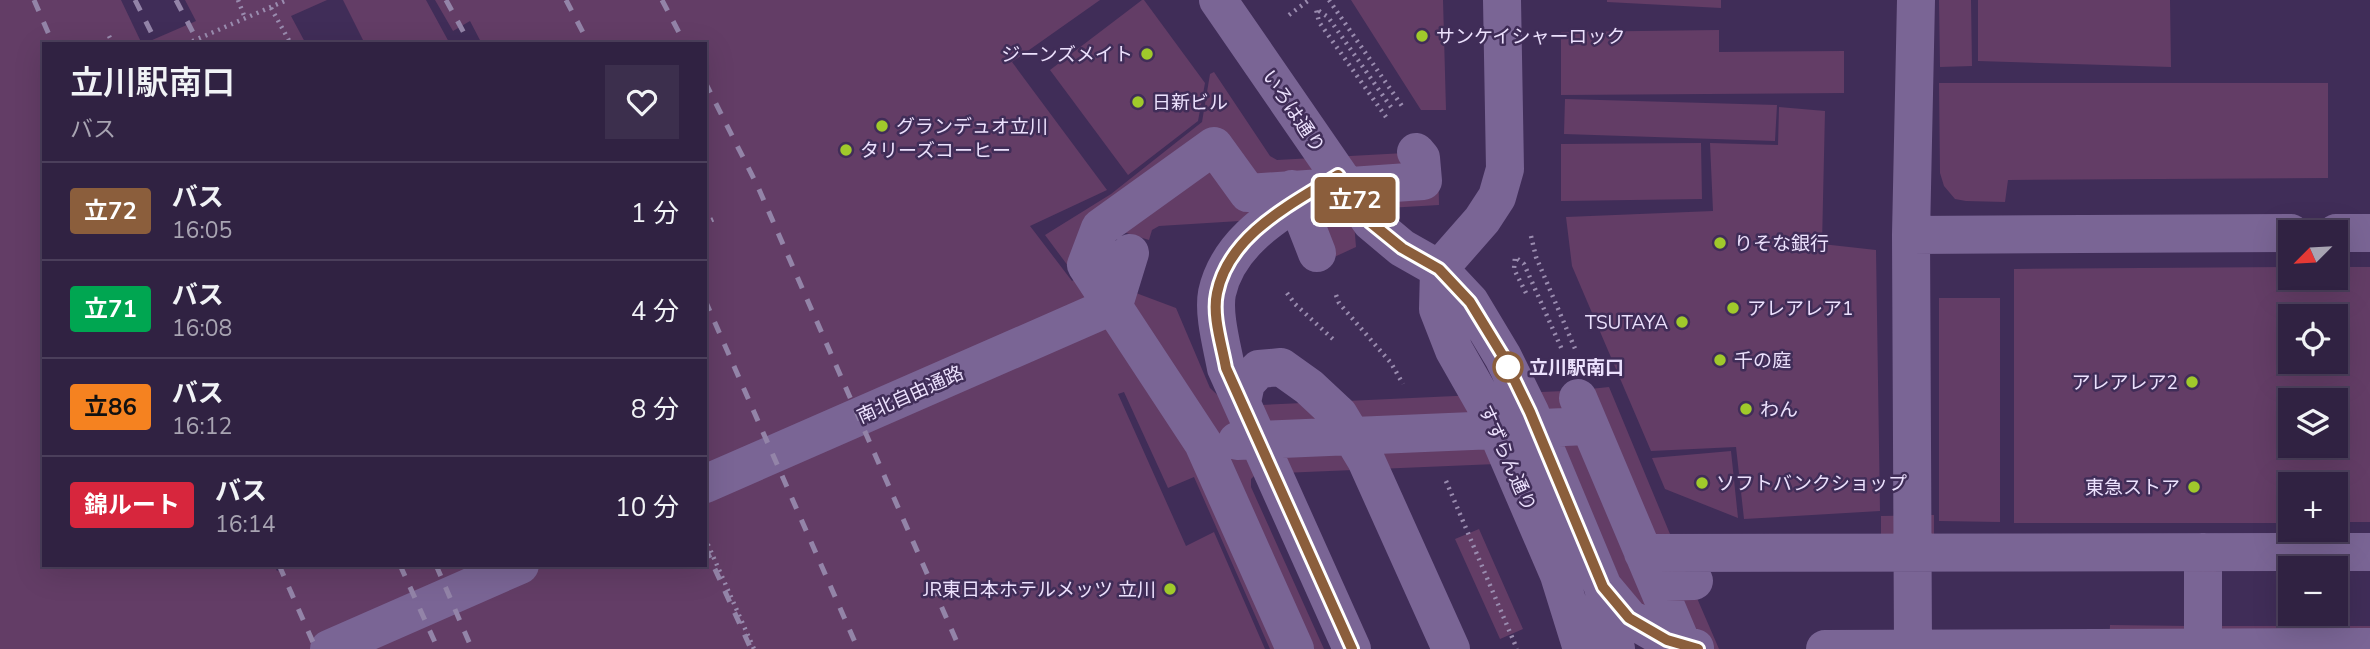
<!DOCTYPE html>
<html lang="ja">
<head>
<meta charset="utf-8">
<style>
  body { margin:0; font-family:"Nunito Sans","Noto Sans JP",sans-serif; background:#3c2f4d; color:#f1f3f6; height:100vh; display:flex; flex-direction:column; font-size:26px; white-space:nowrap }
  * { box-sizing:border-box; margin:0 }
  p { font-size:23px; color:#a8a4b2 }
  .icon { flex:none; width:38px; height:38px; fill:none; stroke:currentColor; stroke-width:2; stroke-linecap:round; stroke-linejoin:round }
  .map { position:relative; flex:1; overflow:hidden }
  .sheet { position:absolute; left:42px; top:42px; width:665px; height:525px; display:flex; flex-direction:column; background:#302242; border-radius:0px; box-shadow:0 7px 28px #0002,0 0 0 2px #4b3f5b }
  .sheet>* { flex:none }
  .badge { padding:0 14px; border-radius:5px; font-size:24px; line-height:46px }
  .needle { width:46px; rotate:246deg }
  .fabs { position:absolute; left:2278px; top:220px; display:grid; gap:14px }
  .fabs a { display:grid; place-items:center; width:70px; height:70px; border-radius:0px; background:#302242; box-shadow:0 7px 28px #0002,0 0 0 2px #4b3f5b; font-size:35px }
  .map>.badge { position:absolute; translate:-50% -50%; box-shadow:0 0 0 4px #fff }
  .round { display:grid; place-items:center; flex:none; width:74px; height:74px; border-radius:0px; background:#3c2f4d }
  .summary { display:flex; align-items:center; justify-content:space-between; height:119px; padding:0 28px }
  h1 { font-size:33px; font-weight:600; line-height:52px }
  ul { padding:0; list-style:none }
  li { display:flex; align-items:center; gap:21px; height:98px; padding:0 28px; border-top:2px solid #4b3f5b }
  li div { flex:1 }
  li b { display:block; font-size:26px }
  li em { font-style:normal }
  li .badge { min-width:77px; font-weight:700; text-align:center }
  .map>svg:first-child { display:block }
  .building { fill:#633d66; fill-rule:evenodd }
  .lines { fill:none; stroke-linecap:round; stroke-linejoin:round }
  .path { stroke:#9a8caf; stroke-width:4.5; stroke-dasharray:2 5; stroke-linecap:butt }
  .minor { stroke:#7a6595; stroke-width:38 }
  .rail { stroke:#9384a8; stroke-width:5; stroke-dasharray:12 12; stroke-linecap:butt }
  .line-casing { stroke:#fff; stroke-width:16 }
  .line { stroke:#8b5e3c; stroke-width:10 }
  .poi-dot { fill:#a0c92b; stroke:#402d58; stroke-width:2.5 }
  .stop-dot { fill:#fff; stroke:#8b5e3c; stroke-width:3.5 }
  .labels { text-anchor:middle; stroke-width:5; stroke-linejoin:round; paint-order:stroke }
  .poi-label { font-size:19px; fill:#ece1fd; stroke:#402d58; text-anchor:start }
  .street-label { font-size:19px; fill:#ece1fd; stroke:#402d58 }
  .stop-label { font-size:19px; font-weight:bold; fill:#ece1fd; stroke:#402d58; text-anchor:start }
</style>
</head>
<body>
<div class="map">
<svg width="2370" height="649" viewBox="0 0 2370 649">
  <rect width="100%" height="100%" fill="#402d58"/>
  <path class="building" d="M0,0H121L142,44H44V142L40,144L44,155V565H274L277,571L290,565H705V44H482L470,21L453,31L435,0H1100L1012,62L1107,190L1030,226L1072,281L1077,278L1045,235L1111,194L1202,122L1210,74L1214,72L1270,156L1277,160L1405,153L1438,154L1439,205L1353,210L1356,247L1330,259L1287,218L1159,226L1152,230L1149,240L1117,230L1107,267L1136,293L1176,308L1210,388L1226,403L1238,406L1564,391L1586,381L1590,389L1609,387L1670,534H1881V516L1934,515V536L2216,566L2217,626H2370V649H2109L2110,625L2189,626V567L1684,568L1719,649H1650L1569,461L1256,474L1251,479V487L1324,649H1270L1194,477L1168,488L1124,392L1118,394L1186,546L1214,532L1265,649H0Z
    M185,0H327L291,16L306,44H143L196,21Z
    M343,0H426L450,44H365Z
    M1142,0H1144L1205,83L1198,121L1128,175L1050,70Z
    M1351,0H1443L1446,110H1421Z
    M1607,0H1721V8L1607,2Z
    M1939,0H1971L1972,66L1940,67Z
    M1978,0H2170L2171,67L1978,61Z
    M1719,30V52L1844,51V93L1561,95V32Z
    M1939,83H2328V178L2008,180L2005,202L1966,201L1955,199L1944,186L1940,173Z
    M1565,99L1777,105L1775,141L1564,134Z
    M1779,107L1825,111L1822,244L1876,250L1880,511L1744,519L1736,447L1651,451L1572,266L1566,217L1713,211L1710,143L1778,145Z
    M1701,143L1702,199L1561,201V144Z
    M2291,267V278H2336V267H2370V522H2336V485H2291V523H2014V269ZM2291,317H2336V362H2291ZM2291,401H2336V446H2291Z
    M1939,298H2000V522L1939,521Z
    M1731,451L1738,518L1665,489L1652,458Z
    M1479,529L1523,629L1500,639L1455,539Z"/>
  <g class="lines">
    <path class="path" d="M238,0L245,18
      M1329,0L1402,106
      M271,8L291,44
      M1289,15L1309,0
      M109,36L113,44
      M186,44L287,0
      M1386,117L1319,22L1316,9L1328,17L1393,110
      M705,223L714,219
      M1531,236L1536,257L1576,351
      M1287,293L1295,304L1335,341
      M1526,293L1514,269L1515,257L1524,264L1563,352
      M1336,295L1339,303L1391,363L1403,384
      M1446,481L1517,649
      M705,538L754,649"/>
    <path class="minor" d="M1218,0L1371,222L1402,248L1439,269L1470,302L1503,357L1530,412L1603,587L1616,649
      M1502,0L1505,169L1497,197L1482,220L1439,269L1438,309L1454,350L1487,408L1559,575L1582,649
      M1292,189L1317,253
      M1315,189C1276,215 1228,242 1217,293C1213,314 1222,346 1226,368L1352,649
      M2336,233H2370
      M1911,235L2291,233
      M1114,305L1130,253
      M1578,398L1684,649
      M1242,402L1246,383L1259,369L1281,367L1309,387L1339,415L1366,460L1451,649
      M1237,441L1588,426
      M705,484L1114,305
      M1643,553L2370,552
      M1656,582L1694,581
      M1603,587L1629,618L1667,640L1695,648
      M1913,647L1911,235L1916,0
      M329,649L520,565
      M1295,649L1203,443L1086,265L1100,228L1214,146L1248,193L1423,181L1421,158L1416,152
      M1825,649L2370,647
      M2203,649V552"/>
    <path class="rail" d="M34,0L53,44
      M135,0L157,44
      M176,0L199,44
      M446,0L470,44
      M566,0L589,44
      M662,0L685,44
      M705,82L758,187L960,649
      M705,300L858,649
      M705,547L751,649
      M279,565L316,649
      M400,565L438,649
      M436,565L472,649"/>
  </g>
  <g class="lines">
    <defs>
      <path id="line" d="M1352,649L1226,368C1222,345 1212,316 1217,293C1229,234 1292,204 1338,175L1370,222L1402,248L1439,269L1470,302L1503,356L1530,412L1603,587L1629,618L1667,640L1698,649"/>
    </defs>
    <use href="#line" class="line-casing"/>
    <use href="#line" class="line"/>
  </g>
  <g class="poi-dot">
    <circle cx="1422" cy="36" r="7"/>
    <circle cx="1147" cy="54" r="7"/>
    <circle cx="1138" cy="102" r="7"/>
    <circle cx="882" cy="126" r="7"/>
    <circle cx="846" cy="150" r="7"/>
    <circle cx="1720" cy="243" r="7"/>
    <circle cx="1733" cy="308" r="7"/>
    <circle cx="1682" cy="322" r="7"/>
    <circle cx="1720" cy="360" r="7"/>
    <circle cx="2192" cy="382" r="7"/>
    <circle cx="1746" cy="409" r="7"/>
    <circle cx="1702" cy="483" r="7"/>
    <circle cx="2194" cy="487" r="7"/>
    <circle cx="1170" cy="589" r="7"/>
  </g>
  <circle class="stop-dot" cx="1508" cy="367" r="14"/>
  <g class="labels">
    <g class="poi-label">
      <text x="1436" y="43">サンケイシャーロック</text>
      <text x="1133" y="61" text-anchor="end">ジーンズメイト</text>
      <text x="1152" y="109">日新ビル</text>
      <text x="896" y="133">グランデュオ立川</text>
      <text x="860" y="157">タリーズコーヒー</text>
      <text x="1734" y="250">りそな銀行</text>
      <text x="1747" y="315">アレアレア1</text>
      <text x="1668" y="329" text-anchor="end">TSUTAYA</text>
      <text x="1734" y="367">千の庭</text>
      <text x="2178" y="389" text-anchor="end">アレアレア2</text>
      <text x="1760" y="416">わん</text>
      <text x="1716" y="490">ソフトバンクショップ</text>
      <text x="2180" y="494" text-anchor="end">東急ストア</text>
      <text x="1156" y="596" text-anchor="end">JR東日本ホテルメッツ 立川</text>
    </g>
    <g class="street-label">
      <text transform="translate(1294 111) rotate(56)" y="7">いろは通り</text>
      <text transform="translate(910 394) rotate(-24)" y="7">南北自由通路</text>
      <text transform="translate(1508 458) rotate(66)" y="7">すずらん通り</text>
    </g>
    <g class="stop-label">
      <text x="1529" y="374">立川駅南口</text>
    </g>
  </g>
</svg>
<div class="fabs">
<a><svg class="needle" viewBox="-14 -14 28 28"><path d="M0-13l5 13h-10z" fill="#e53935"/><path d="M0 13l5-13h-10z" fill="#a8a4b2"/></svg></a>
<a><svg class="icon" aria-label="locate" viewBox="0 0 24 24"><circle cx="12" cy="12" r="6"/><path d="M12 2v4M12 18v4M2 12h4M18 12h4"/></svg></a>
<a><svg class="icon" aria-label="layers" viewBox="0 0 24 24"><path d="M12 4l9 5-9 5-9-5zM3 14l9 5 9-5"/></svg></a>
<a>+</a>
<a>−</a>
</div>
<b class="badge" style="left:1355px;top:200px;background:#8b5e3c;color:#fff">立72</b>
<section class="sheet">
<div class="summary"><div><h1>立川駅南口</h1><p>バス</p></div><a class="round"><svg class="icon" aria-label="heart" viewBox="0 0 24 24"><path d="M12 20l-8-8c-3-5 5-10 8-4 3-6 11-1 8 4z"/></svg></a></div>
<ul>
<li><span class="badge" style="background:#8b5e3c;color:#fff">立72</span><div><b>バス</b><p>16:05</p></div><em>1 分</em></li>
<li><span class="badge" style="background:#00a651;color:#fff">立71</span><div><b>バス</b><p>16:08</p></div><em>4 分</em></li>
<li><span class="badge" style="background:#f58220;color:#111">立86</span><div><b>バス</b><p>16:12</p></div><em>8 分</em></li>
<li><span class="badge" style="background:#d7263d;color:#fff">錦ルート</span><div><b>バス</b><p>16:14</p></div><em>10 分</em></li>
</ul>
</section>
</div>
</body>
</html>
